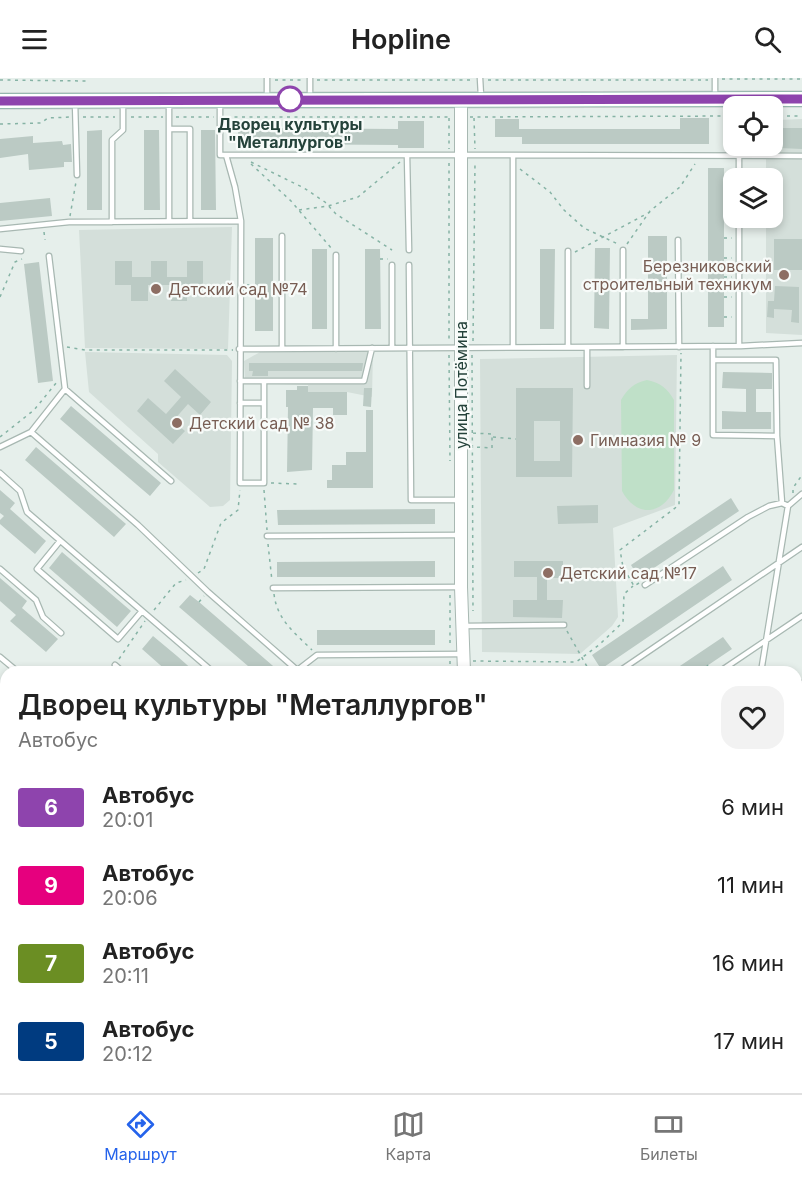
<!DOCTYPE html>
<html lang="ru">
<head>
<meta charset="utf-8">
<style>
  body { margin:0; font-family:Inter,sans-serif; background:#f2f2f2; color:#222; height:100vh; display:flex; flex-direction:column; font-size:22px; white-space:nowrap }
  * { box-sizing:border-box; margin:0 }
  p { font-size:20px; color:#767676 }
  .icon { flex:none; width:33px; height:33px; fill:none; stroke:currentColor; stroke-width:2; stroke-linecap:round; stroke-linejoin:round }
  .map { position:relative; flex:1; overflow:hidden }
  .drawer { position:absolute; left:0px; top:588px; width:802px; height:428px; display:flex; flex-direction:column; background:#fff; border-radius:18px 18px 0 0; box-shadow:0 3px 9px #0003 }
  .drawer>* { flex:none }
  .badge { padding:0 12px; border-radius:4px; font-size:21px; line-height:39px }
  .fabs { position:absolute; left:723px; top:18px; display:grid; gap:12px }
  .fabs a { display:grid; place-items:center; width:60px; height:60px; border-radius:12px; background:#fff; box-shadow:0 3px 9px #0003; font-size:30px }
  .map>.badge { position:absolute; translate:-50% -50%; box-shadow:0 0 0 3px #fff }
  .round { display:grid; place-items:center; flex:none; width:63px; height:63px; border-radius:18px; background:#f2f2f2 }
  .overview { display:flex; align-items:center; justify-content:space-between; height:102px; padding:0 18px }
  h1 { font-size:28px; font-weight:600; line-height:45px }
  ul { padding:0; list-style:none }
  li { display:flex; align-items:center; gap:18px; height:78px; padding:0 18px }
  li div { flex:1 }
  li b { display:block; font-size:22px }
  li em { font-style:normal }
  li .badge { min-width:66px; font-weight:700; text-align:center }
  header { display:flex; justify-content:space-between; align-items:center; height:78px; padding:0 18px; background:#fff; font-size:27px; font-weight:600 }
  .tab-bar { display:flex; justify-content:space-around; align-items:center; height:84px; border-top:2px solid #e0e0e0; background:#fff; font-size:16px; color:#767676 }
  .tab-bar a { display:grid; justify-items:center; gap:3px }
  .tab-bar .selected { color:#2563eb }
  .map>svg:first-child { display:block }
  .built { fill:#d4dfda }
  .green { fill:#bfe0c8 }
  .building { fill:#bbcac4; fill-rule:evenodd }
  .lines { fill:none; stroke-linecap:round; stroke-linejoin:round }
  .service-casing { stroke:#a8b8b2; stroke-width:7 }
  .minor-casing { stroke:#a8b8b2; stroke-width:11 }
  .tertiary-casing { stroke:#a8b8b2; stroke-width:14 }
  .secondary-casing { stroke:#a4bbb3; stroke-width:16 }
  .primary-casing { stroke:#c2cac8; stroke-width:17 }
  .path { stroke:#86b3a5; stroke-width:1.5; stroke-dasharray:3 4.5; stroke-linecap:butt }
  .service { stroke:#fff; stroke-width:4.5 }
  .minor { stroke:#fff; stroke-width:9 }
  .tertiary { stroke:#fff; stroke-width:12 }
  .secondary { stroke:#fff; stroke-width:14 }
  .primary { stroke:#6aa596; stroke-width:15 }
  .line-casing { stroke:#fff; stroke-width:14 }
  .line { stroke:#8e44ad; stroke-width:9 }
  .stop-dot { fill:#fff; stroke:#8e44ad; stroke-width:3 }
  .education-dot { fill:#8d6e63; stroke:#f7fbf9; stroke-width:2 }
  .labels { text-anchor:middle; stroke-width:4.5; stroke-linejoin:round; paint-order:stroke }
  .stop-label { font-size:16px; font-weight:bold; fill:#24423a; stroke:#f7fbf9 }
  .education-label { font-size:16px; fill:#785e54; stroke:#f7fbf9; text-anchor:start }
  .street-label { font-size:16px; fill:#24423a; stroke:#f7fbf9 }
</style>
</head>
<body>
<header><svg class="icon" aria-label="menu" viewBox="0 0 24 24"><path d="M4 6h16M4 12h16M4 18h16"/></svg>Hopline<svg class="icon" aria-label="search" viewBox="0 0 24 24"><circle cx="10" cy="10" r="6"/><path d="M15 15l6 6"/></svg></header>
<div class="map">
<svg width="802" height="1015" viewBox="0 0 802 1015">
  <rect width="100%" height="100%" fill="#e6efeb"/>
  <path class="built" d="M802,41V257L766,255V140H772V100H766V69L778,68V42Z
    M232,149L228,271L85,270L79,152Z
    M373,273L372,319L347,314H308V307L245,305L244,283L260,274Z
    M85,274L227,277L232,283L230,422L223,428L210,429L158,384V376L89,314Z
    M677,277L675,427L613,450L618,539L612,548L580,576L482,574L480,281Z
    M121,1010H239V1015H126Z
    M448,1010H586L579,1015H448Z"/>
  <path class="green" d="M647,302C661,305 667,310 674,322V412C661,438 636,439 622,413L621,322C628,310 634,305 647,302Z
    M797,852H802V957L797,955Z"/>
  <path class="building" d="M680,40H709V66H522V59H495V41H519V51H680Z
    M398,43H424V70H398V67L238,66V50L398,51Z
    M780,50H802V71L780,70Z
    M102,52V132H87V53Z
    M144,52H159L160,132H144Z
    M201,52H215L216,132H201Z
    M33,58V65L62,63L63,67L71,66L72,84H64V89L29,92L28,76L0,80V61Z
    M708,90H724V249H708Z
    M50,120L52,138L0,143V125Z
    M648,158H667V251L631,252V241H648Z
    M255,160H273V253H255Z
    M774,161H802V192H774Z
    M595,170H610L609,251L594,250Z
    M312,171H327V251H312Z
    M365,171H380L381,251H365Z
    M540,171H555L554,251H540Z
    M115,183H132V199H151V183H167V199H187V183H203V207H187V223H171V207H148V223H131V207H115Z
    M39,184L53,303L38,305L24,186Z
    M775,208L799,209V245L791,244L792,232L774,231V240L767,239L768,223H774Z
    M249,285H363V286L362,293H268V298H252L253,293H249Z
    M175,291L211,324L200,337L188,326L173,343L185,353L173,366L137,333L148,320L166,336L181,319L164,303Z
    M723,294L772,295V311H756V334H771V351H722V333L746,334V311L722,310Z
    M297,308H308V314H347V337H333V330H313L312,392L287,394L288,329H286V312H297Z
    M364,310H372L371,329L363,328Z
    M516,310H573L572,399H516ZM534,343H560V383H534Z
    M71,328L161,405L150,418L60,341Z
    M366,332H373V410H327V402H332V387H346V374H366Z
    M36,369L126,446L114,459L25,382Z
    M0,412L15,425L10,431L46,463L35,476L0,446V442L4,438L0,435Z
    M731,420L739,433L639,500L631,487Z
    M598,427V445L558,446L557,428Z
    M435,431V446L278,447L277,432Z
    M62,474L131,533L117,549L49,490Z
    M435,483V499H277V484Z
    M514,483H563V500H547V522H563L562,540L513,539V522H537V499H514Z
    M723,488L732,502L601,591L592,577Z
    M0,500L27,523L22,530L58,561L46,574L10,543L16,537L0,523Z
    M190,517L199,524L280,594H255L179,529Z
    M317,552H435V567H317Z
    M153,558L177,578L195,594H168L142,571Z
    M723,559L732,571L698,594H671Z"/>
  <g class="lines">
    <defs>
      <path id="service" d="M267,0V19
        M310,0V18
        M480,0L481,18
        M715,0V18
        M75,24L77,97
        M220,25V77H513V269
        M169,26V143
        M169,51H190V143
        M739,68V100
        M226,77L235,109L241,143L240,405H264V325
        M407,77L409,172
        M513,77L802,78
        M112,144V62L123,52V25
        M0,151L69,144L241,143
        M282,158V271
        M678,162L679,269
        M0,171L21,173
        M409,187L411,422H458
        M713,268V357L777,358L776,282H713
        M739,268V140
        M568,269V173
        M623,269V172
        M392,270V187
        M239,271L741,268L802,265
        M336,271V177
        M240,303H364L372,270
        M587,308V269
        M65,311L171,403
        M240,325H264V303
        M31,354L138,447L208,514L297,592
        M777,358L782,425
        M0,369L31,354L65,311L49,178
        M0,395L20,413L27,434L213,594
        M267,458L459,457
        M60,463L37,491L118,561L142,533
        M0,491L36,522L43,539L61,555
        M645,507L748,439L769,428L782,425L788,428
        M273,510L459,509
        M464,548L564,547
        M0,579L18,594
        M115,587L123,594
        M295,594L317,577L464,576
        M618,594L802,469
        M719,594L802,538
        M761,594L788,428L802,416
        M796,608L802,605
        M0,640H3L6,643
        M796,673L802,669
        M796,740L802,737
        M0,925L6,931
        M514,1010V1013L560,1014L566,1010
        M676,1012L679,1010
        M249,1013L366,1015
        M39,1015V1010
        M600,1015L607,1010
        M716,1015L723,1010"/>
      <path id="minor" d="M426,1010V1015"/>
      <path id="tertiary" d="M461,21V509L464,594
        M0,916L6,911"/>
      <path id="secondary" d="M0,751L6,756
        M796,772L802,768
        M796,834H802
        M796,959L802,961
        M793,1015L794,1010"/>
      <path id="primary" d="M0,23L802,21"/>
    </defs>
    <use href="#service" class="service-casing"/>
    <use href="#minor" class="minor-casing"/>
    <use href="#tertiary" class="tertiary-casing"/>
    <use href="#secondary" class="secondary-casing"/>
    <use href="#primary" class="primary-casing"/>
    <path class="path" d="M722,1H802
      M0,2L86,3
      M275,2H303
      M317,2H474
      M488,2H708
      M772,38H802
      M83,39H115
      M131,39H163
      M176,39H214
      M227,39H451
      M470,39L734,38
      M449,40V71
      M474,40L475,71
      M0,46L41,45L48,40L70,39
      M251,84L304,110L325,124L336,136L392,172
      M449,85V263
      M251,86L291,123L332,171
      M520,91L550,114L564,132L584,150L620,167
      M724,100H732
      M724,120H734
      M299,132L328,128L358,119L400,84
      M70,138L76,104
      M724,140H732
      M44,154L45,162
      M724,160H732
      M627,166L650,133L680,109L695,86
      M575,174L650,134
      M724,180H732
      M380,181H388
      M724,199H732
      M247,207H255
      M0,219L15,184L22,181
      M724,219H732
      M724,239H732
      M473,263L475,85
      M67,269L85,272H233
      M449,277L450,383
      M472,277L473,533
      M473,355L492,356V370L474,369
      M0,359L34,332L57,304
      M493,359L516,361
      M271,405L298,406
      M264,412L267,452
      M793,415V410L802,397
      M268,466L272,503
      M198,495L204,491L221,445L238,432L240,412
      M639,505L634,508L623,489L620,472L679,427L681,275
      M274,516C277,542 295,555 312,572
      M450,517V569
      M199,524L204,518
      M154,532L176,505L186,502
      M567,553L590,594
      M119,581L145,543
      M450,583V594
      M473,583L576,584L599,567L623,544L624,516L633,508
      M707,587L712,594
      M0,712L6,717
      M0,822H6
      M0,841H6
      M796,848L802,847
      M0,859L3,900
      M0,942L2,936
      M89,1010L95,1015"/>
    <use href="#service" class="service"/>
    <use href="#minor" class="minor"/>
    <use href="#tertiary" class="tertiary"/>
    <use href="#secondary" class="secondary"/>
    <use href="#primary" class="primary"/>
  </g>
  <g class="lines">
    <defs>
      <path id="line" d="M0,23L802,21"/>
    </defs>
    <use href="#line" class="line-casing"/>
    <use href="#line" class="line"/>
  </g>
  <circle class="stop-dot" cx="290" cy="21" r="12"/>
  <g class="education-dot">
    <circle cx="784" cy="197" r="6"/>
    <circle cx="156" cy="211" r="6"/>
    <circle cx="177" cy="345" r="6"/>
    <circle cx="578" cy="362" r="6"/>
    <circle cx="548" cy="495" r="6"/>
  </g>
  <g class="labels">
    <g class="stop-label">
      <text x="290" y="52">Дворец культуры<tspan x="290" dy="18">"Металлургов"</tspan></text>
    </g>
    <g class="education-label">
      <text x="772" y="194" text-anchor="end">Березниковский<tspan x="772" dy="18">строительный техникум</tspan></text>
      <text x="168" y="217">Детский сад №74</text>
      <text x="189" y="351">Детский сад № 38</text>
      <text x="590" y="368">Гимназия № 9</text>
      <text x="560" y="501">Детский сад №17</text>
    </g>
    <g class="street-label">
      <text transform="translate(461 307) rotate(-90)" y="6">улица Потёмина</text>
    </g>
  </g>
</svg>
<div class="fabs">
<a><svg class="icon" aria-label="locate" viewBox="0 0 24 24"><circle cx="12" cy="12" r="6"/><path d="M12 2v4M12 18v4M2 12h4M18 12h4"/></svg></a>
<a><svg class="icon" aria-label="layers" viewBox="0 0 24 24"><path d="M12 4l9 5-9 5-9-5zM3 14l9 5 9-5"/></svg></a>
</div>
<section class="drawer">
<div class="overview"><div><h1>Дворец культуры &quot;Металлургов&quot;</h1><p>Автобус</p></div><a class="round"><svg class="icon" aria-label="heart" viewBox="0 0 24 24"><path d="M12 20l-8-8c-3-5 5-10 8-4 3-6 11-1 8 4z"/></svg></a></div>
<ul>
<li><span class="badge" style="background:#8e44ad;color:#fff">6</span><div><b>Автобус</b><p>20:01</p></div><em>6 мин</em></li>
<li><span class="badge" style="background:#e6007e;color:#fff">9</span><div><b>Автобус</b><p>20:06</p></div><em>11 мин</em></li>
<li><span class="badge" style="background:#6b8e23;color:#fff">7</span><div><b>Автобус</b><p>20:11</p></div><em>16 мин</em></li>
<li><span class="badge" style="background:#003b80;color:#fff">5</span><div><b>Автобус</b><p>20:12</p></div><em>17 мин</em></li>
</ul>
</section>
</div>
<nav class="tab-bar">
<a class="selected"><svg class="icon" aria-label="directions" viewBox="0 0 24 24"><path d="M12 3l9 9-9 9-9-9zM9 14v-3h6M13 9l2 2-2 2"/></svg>Маршрут</a>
<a><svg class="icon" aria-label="map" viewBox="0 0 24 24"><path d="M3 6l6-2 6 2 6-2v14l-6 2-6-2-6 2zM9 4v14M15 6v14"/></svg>Карта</a>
<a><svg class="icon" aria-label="tickets" viewBox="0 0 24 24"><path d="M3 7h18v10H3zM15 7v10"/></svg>Билеты</a>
</nav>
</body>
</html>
